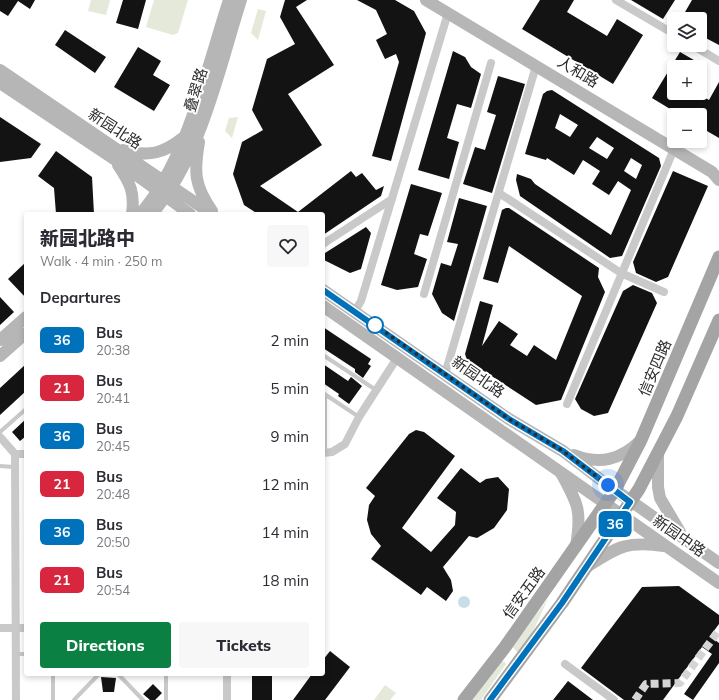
<!DOCTYPE html>
<html lang="en">
<head>
<meta charset="utf-8">
<style>
  body { margin:0; font-family:Mulish,"Noto Sans SC",sans-serif; background:#f7f7f7; color:#2b2b33; height:100vh; display:flex; flex-direction:column; font-size:15px; white-space:nowrap }
  * { box-sizing:border-box; margin:0 }
  p { font-size:13px; color:#7c7c81 }
  .icon { flex:none; width:22px; height:22px; fill:none; stroke:currentColor; stroke-width:2; stroke-linecap:round; stroke-linejoin:round }
  .map { position:relative; flex:1; overflow:hidden }
  .panel { position:absolute; left:24px; top:212px; width:301px; height:464px; display:flex; flex-direction:column; background:#fff; border-radius:4px; box-shadow:0 2px 6px #0003 }
  .panel>* { flex:none }
  .badge { padding:0 8px; border-radius:6px; font-size:14px; line-height:26px }
  .tools { position:absolute; left:667px; top:12px; display:grid; gap:8px }
  .tools a { display:grid; place-items:center; width:40px; height:40px; border-radius:4px; background:#fff; box-shadow:0 2px 6px #0003; font-size:20px }
  .you { position:absolute; width:20px; height:20px; margin:-10px; border:3px solid #fff; border-radius:50%; background:#1a73e8; box-shadow:0 0 0 6px #1a73e833 }
  .map>.badge { position:absolute; translate:-50% -50%; box-shadow:0 0 0 2px #fff }
  h2 { padding:0 16px; font-size:15px; line-height:36px }
  .round { display:grid; place-items:center; flex:none; width:42px; height:42px; border-radius:4px; background:#f7f7f7 }
  .summary { display:flex; align-items:center; justify-content:space-between; height:68px; padding:0 16px }
  h1 { font-size:19px; font-weight:800; line-height:30px }
  .action { display:flex; gap:8px; margin-top:auto; padding:8px 16px }
  .action a { flex:1; height:46px; border-radius:4px; background:#0b8043; color:#fff; font-size:16px; font-weight:800; line-height:46px; text-align:center }
  .action a+a { background:#f7f7f7; color:#2b2b33 }
  ul { padding:0; list-style:none }
  li { display:flex; align-items:center; gap:12px; height:48px; padding:0 16px }
  li div { flex:1 }
  li b { display:block; font-size:15px }
  li em { font-style:normal }
  li .badge { min-width:44px; font-weight:700; text-align:center }
  .map>svg:first-child { display:block }
  .green { fill:#e4e9da }
  .water { fill:#c7e0e8 }
  .building { fill:#131313; fill-rule:evenodd }
  .lines { fill:none; stroke-linecap:round; stroke-linejoin:round }
  .street-tunnel { stroke:#d5d5d5; stroke-width:8; stroke-dasharray:8 4; stroke-linecap:butt }
  .lane { stroke:#c9c9c9; stroke-width:4 }
  .street { stroke:#c9c9c9; stroke-width:8 }
  .secondary { stroke:#b6b6b6; stroke-width:12 }
  .primary { stroke:#a4a4a4; stroke-width:13 }
  .line-casing { stroke:#fff; stroke-width:9 }
  .line { stroke:#0072bc; stroke-width:6 }
  .walk { stroke:#2c2c2c; stroke-width:4; stroke-dasharray:0 7.2 }
  .stop-dot { fill:#fff; stroke:#0072bc; stroke-width:2 }
  .labels { text-anchor:middle; stroke-width:4; stroke-linejoin:round; paint-order:stroke }
  .street-label { font-size:15px; fill:#2c2c2c; stroke:#fff }
</style>
</head>
<body>
<div class="map">
<svg width="719" height="700" viewBox="0 0 719 700">
  <rect width="100%" height="100%" fill="#fff"/>
  <path class="green" d="M91,0H110L106,15L88,11Z
    M154,0H188L178,33L173,35L146,27Z
    M258,9L266,11L258,40L251,33Z
    M238,117L232,138L225,131L229,118Z
    M548,599L530,638L520,652H517L512,646Z
    M501,661L505,662L506,664L481,700H471Z
    M385,685L396,693L390,700H374Z"/>
  <path class="water" d="M458 602a6 6 0 1 1 12 0a6 6 0 1 1-12 0Z"/>
  <path class="building" d="M0,0H35L30,9L18,1L8,16L0,11Z
    M123,0H146L138,29L116,23Z
    M285,0H307L296,7L334,65L288,94L322,145L260,186L298,212L351,171L356,177L362,173L376,190L384,186L381,196L323,235V214H258L244,205L233,174L242,142L263,130L252,110L267,59L295,44L280,17Z
    M357,0H395L414,11L426,33L391,161L372,156L399,62L396,54L385,59L376,40L387,34L376,10Z
    M540,0H574L567,12L607,36L617,19L643,35L613,84L522,29Z
    M631,0H675L663,19Z
    M692,0H719V45L700,35V19H681Z
    M65,30L106,57L95,73L55,45Z
    M138,47L161,61L153,75L170,85L154,111L114,87Z
    M453,51L465,57L471,67L481,74L471,108L457,104L447,138L459,142L449,179L418,170Z
    M680,52L706,67H674V93H697L709,100L719,82V138L700,127V115H680L652,98Z
    M498,76L525,84L492,193L463,184L475,147L485,150L496,115L487,112Z
    M552,90L659,158L661,166L622,256L610,258L520,196L516,180L517,174L531,179L535,184L611,235L631,190L618,181L609,195L592,184L600,171L583,160L574,175L547,158L546,160L525,154L543,94L547,91ZM560,114L578,125L570,137L555,128ZM597,137L614,148L607,159L589,148ZM631,158L642,165L636,179L624,171Z
    M0,117L41,144L31,158L0,162Z
    M56,151L92,177L94,214H56L54,188L38,176Z
    M673,171L708,186L668,277L656,282L636,273L633,262Z
    M411,184L442,193L428,236L420,234L414,254L427,259L418,287L397,290L381,285Z
    M459,198L487,206L454,321L442,313L432,294L441,263L451,266L458,244L447,242Z
    M506,208H509L599,268L598,277L605,292L561,400L536,405L467,360L465,354L480,301L493,305L482,346L499,321L518,334L510,345L527,356L534,345L556,360L582,296L509,246L498,283L483,279L502,210Z
    M366,227L371,233L361,269L350,273L324,260L325,253Z
    M26,262V298L8,279Z
    M633,285L652,293L657,303L608,413L594,416L581,409L575,399L623,291Z
    M0,297L14,312L0,325Z
    M323,327L371,359L368,364L371,366L363,378L355,372V369L323,348Z
    M26,364V391L0,415V388Z
    M323,364L348,381L351,377L362,386L349,404L338,396L339,394L323,383Z
    M26,419V436L20,441L12,432Z
    M416,430L424,432L455,456L402,528L431,552L455,525L456,512L437,498L461,468L480,483L486,479L498,477L509,489L507,510L494,528L477,538L469,536L443,567L451,580L453,591L446,601L427,587L421,595L371,559L381,546L371,534L367,520L369,505L375,496L366,488L409,434Z
    M679,586L719,615V624L710,636L719,643V663L693,700L684,694L712,654L702,647L663,700H624L581,668L642,587Z
    M330,651L350,667L325,700H293L312,674H323V660Z
    M252,674H272V700H252Z
    M101,677L116,678L114,692H103Z
    M568,681L593,700H553Z
    M153,684L162,693L155,700H150L143,694Z"/>
  <g class="lines">
    <path class="street-tunnel" d="M635,700L646,684L680,683L719,630"/>
    <path class="lane" d="M323,355L376,390
      M323,393L359,417
      M0,432L26,409
      M325,453V395
      M0,466L14,467
      M16,654H26
      M118,674L143,700
      M53,700V674
      M74,700L99,674
      M166,700V674"/>
    <path class="street" d="M616,0L674,34
      M692,45L719,61
      M499,193L621,273L664,292
      M323,244L392,199
      M424,294L491,63
      M355,311L361,301L448,13
      M445,374L536,66
      M567,404L674,149
      M0,437L15,454L16,700
      M323,453L332,452L345,444L359,417L397,358
      M15,454H26
      M0,628H26
      M565,664L614,700
      M227,674V700"/>
    <path class="secondary" d="M426,0L712,172L719,180
      M0,70L212,214
      M0,83L114,159L190,214
      M199,142C194,172 194,185 212,211
      M123,150C149,157 163,154 184,137
      M118,165C130,183 135,192 132,214
      M140,214C187,161 207,67 229,0
      M152,214C202,155 218,72 241,0
      M323,290L509,419L563,451L601,480L719,563
      M323,306L719,583
      M0,340L26,317
      M0,356L26,333
      M658,454V487L660,498L680,532
      M574,455C600,465 620,460 640,441
      M561,473C578,504 582,510 576,546
      M588,566C619,546 627,541 664,546"/>
    <path class="primary" d="M464,700L505,647L615,490L641,440L719,257
      M490,700L562,603L639,489L677,416L719,320"/>
  </g>
  <g class="lines">
    <defs>
      <path id="line" d="M323,290L509,419L563,451L630,502L562,603L490,700"/>
    </defs>
    <use href="#line" class="line-casing"/>
    <use href="#line" class="line"/>
    <path class="walk" d="M375,325L509,419L563,451L608,485"/>
  </g>
  <circle class="stop-dot" cx="375" cy="325" r="8"/>
  <g class="labels">
    <g class="street-label">
      <text transform="translate(578 72) rotate(31)" y="5">人和路</text>
      <text transform="translate(196 90) rotate(-73)" y="5">叠翠路</text>
      <text transform="translate(115 129) rotate(33)" y="5">新园北路</text>
      <text transform="translate(655 368) rotate(-67)" y="5">信安四路</text>
      <text transform="translate(478 377) rotate(35)" y="5">新园北路</text>
      <text transform="translate(679 536) rotate(35)" y="5">新园中路</text>
      <text transform="translate(524 593) rotate(-54)" y="5">信安五路</text>
    </g>
  </g>
</svg>
<div class="tools">
<a><svg class="icon" aria-label="layers" viewBox="0 0 24 24"><path d="M12 4l9 5-9 5-9-5zM3 14l9 5 9-5"/></svg></a>
<a>+</a>
<a>−</a>
</div>
<div class="you" style="left:608px;top:485px"></div>
<b class="badge" style="left:615px;top:524px;background:#0072bc;color:#fff">36</b>
<section class="panel">
<div class="summary"><div><h1>新园北路中</h1><p>Walk · 4 min · 250 m</p></div><a class="round"><svg class="icon" aria-label="heart" viewBox="0 0 24 24"><path d="M12 20l-8-8c-3-5 5-10 8-4 3-6 11-1 8 4z"/></svg></a></div>
<h2>Departures</h2>
<ul>
<li><span class="badge" style="background:#0072bc;color:#fff">36</span><div><b>Bus</b><p>20:38</p></div><em>2 min</em></li>
<li><span class="badge" style="background:#d7263d;color:#fff">21</span><div><b>Bus</b><p>20:41</p></div><em>5 min</em></li>
<li><span class="badge" style="background:#0072bc;color:#fff">36</span><div><b>Bus</b><p>20:45</p></div><em>9 min</em></li>
<li><span class="badge" style="background:#d7263d;color:#fff">21</span><div><b>Bus</b><p>20:48</p></div><em>12 min</em></li>
<li><span class="badge" style="background:#0072bc;color:#fff">36</span><div><b>Bus</b><p>20:50</p></div><em>14 min</em></li>
<li><span class="badge" style="background:#d7263d;color:#fff">21</span><div><b>Bus</b><p>20:54</p></div><em>18 min</em></li>
</ul>
<div class="action"><a>Directions</a><a>Tickets</a></div>
</section>
</div>
</body>
</html>
